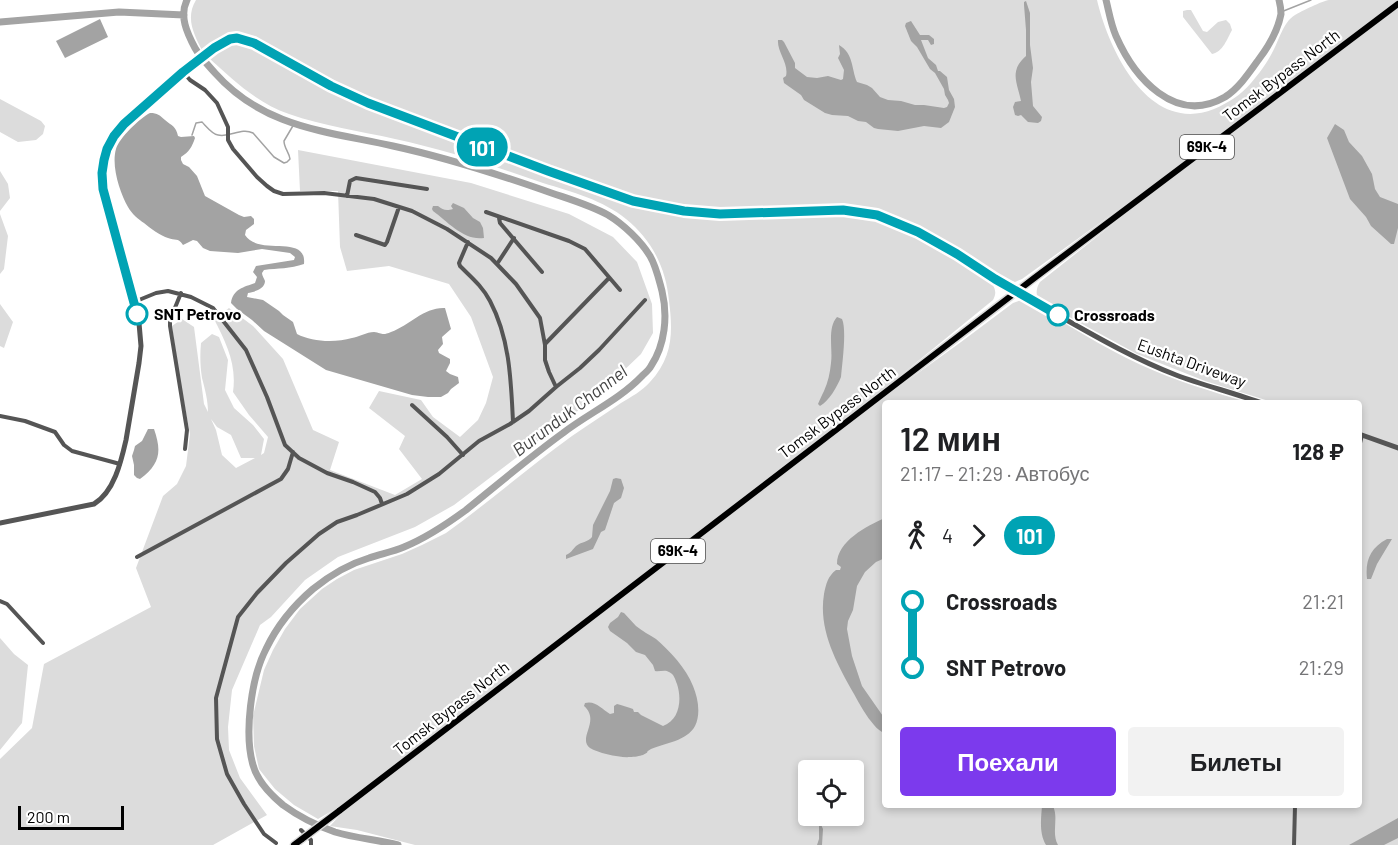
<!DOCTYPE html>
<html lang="ru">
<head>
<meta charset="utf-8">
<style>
  body { margin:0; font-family:Barlow,sans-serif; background:#f2f2f2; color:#202124; height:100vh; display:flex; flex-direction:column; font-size:22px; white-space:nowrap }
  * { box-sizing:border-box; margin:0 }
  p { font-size:20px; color:#757577 }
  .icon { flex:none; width:33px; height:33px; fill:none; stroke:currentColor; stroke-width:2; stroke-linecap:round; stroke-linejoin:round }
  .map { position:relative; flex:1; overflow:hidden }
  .side { position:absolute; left:882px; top:400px; width:480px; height:408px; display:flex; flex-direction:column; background:#fff; border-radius:6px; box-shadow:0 3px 9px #0003 }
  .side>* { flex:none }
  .badge { padding:0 12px; border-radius:20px; font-size:21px; line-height:39px }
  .buttons { position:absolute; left:798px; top:760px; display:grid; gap:12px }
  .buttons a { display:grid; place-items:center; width:66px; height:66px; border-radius:6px; background:#fff; box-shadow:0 3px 9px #0003; font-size:30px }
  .scale { position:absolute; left:18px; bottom:15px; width:106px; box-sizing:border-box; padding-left:6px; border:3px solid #000; border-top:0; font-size:16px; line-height:21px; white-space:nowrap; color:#000; -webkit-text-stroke:4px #fff; paint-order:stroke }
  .map>.badge { position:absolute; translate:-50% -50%; box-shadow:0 0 0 3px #fff }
  .legs { display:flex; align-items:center; gap:9px; height:66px; padding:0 18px; font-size:20px }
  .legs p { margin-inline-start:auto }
  .head { display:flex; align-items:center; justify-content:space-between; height:102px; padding:0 18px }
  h1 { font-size:33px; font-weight:600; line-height:45px }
  .cta { display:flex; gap:12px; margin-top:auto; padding:12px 18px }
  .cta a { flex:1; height:69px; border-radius:6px; background:#7c3aed; color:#fff; font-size:24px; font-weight:600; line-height:69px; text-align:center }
  .cta a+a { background:#f2f2f2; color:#202124 }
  ul { padding:0 18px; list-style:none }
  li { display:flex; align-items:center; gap:21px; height:66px; font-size:22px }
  li i { display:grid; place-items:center; width:9px; height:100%; margin:0 8px; background:currentColor }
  li i::after { content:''; width:15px; height:15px; margin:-8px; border:4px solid; border-radius:50%; background:#fff }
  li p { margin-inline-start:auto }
  li:first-child i { background:linear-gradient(#0000 50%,currentColor 0) }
  li:last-child i { background:linear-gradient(currentColor 50%,#0000 0) }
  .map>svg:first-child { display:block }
  .green { fill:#dcdcdc; fill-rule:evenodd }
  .water { fill:#a3a3a3 }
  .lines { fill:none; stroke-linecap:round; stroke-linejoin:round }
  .stream { stroke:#a3a3a3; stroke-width:1.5 }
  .river { stroke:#a3a3a3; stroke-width:7 }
  .primary-casing { stroke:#dbdbdb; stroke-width:9 }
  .minor { stroke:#555; stroke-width:4 }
  .tertiary { stroke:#555; stroke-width:5 }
  .primary { stroke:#000; stroke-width:6 }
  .primary-bridge-casing { stroke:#dbdbdb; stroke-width:9; stroke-linecap:butt }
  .primary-bridge { stroke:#000; stroke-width:6 }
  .line-1-casing { stroke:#fff; stroke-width:14 }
  .line-1 { stroke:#00a3b4; stroke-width:9 }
  .stop-1-dot { fill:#fff; stroke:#00a3b4; stroke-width:3 }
  .labels { text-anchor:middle; stroke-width:4.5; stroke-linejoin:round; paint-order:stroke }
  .shield { fill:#fff; stroke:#4c4c4c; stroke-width:1.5 }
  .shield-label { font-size:15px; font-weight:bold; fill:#000 }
  .street-label { font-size:16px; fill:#000; stroke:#fff }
  .stop-label { font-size:16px; font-weight:bold; fill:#000; stroke:#fff; text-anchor:start }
  .water-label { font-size:18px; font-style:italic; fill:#444; stroke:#fff }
</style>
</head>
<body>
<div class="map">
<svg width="1398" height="845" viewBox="0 0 1398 845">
  <rect width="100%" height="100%" fill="#fff"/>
  <path class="green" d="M196,0H1097C1109,51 1149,135 1214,109C1228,103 1241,95 1251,83C1258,75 1267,63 1272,53C1279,41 1283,22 1295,15C1302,11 1322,1 1329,0C1336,0 1344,0 1351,0C1367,0 1382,0 1397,0L1144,191L1022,279L1015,282L1001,278C957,252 913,216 860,208C806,200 752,216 698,209C628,201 564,174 499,150C445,130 390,112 339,86C323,78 307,70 291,61C276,52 261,39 243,35C228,32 215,42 203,52C194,35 185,18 196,0Z
    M1398,8V845H415L357,830L330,826L342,813L871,407L961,342L1013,303L1021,300L1028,301C1065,323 1102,347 1141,365C1176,381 1213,392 1250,403L885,404V806H1359V404L1275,403L1205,381L1137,354L1040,301C1035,296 1036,288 1040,282L1152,193ZM808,771H854V816H808Z
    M1187,10H1191L1203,31L1207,32L1218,22L1226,20L1230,24L1232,30C1227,39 1223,52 1212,54L1183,17V11Z
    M239,43C259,46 273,60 290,70C308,80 328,90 347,98C406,125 468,146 529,167C585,187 638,210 698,216C728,219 759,218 789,217C817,215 846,211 874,218C909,227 940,248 971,267C982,275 1002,285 993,300L880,392L337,808L318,819L294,805L275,789L259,769L254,746L253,716L264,670L273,650L285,629L300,609L322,589L337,579L354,570L402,554L422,545L446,533C489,502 529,467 572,436C588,425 605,414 621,403C631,397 642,391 650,382C673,357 673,332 669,301C666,268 652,240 626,219C603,200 572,192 543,183C494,166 446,150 395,139C360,131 323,126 289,114C257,103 233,80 208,57C218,49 226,45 239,43Z
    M0,99L41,121L45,126L43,134L36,140L18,142L0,132Z
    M298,150L471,183L569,214L613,237L637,262L652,304L653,333L641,354L596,397L454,505L415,527L338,557L305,580L271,617L260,625L232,690L228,727L229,750L240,778L267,815L213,845H0V759L32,728L44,664L151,607L136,568L163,496L177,484L186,466L190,434L180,381L172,326L182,319L194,327L204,404L208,412C208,401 205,389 202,378C200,366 200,354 201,343L212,334L219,337L228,360L225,390L234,408L253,425L264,439L261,455L264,453L268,437L249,415L233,392C237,364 226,343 214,319L229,308L253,326L283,359L313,430L339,442L330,470L395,495L422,479L399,449L405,436L369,408L379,391L421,400L433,417L460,437L478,420L486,403L493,377L471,317L449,284L389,266L347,271L340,247L338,191H300ZM211,419L217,427L231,435L241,458H255L236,468L222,455L216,430Z
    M0,171L8,184L10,198L0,211Z
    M0,214L8,236L4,269L0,274Z
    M0,304L13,322L4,348L0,346Z
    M0,638L14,654L28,665L22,723L0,750Z"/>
  <path class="water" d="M1026,1L1030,13V45L1033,68L1031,82L1033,106L1042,117L1041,121L1038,123L1028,122L1021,115L1018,116L1015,115L1013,107L1015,102L1021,101C1017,82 1009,71 1026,56V30L1024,5V2Z
    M100,19L108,37L65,58L56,41Z
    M911,21L920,35H929L934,39V44L931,45L928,40H921L928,58L936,65L938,71H940L947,77L949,90L954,99L955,107L949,122L941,128L924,126L898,131L878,129L874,128L866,122L858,121L848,116L832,115L825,113L804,100L801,95L784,83L783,78L786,76C789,63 777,52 778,40H782L784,42L795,63V68L807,77L817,78L828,76L841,80L843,79L844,70L838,58L840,54L839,45C854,54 851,68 857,82L867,85L872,88L880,97L888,100L901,101L915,105H924L944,108L947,107L949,103L948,100L945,95L944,89L935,73L930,69L917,47L911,41L905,26L906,23Z
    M150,113C158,113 159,115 165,120C172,126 176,126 178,136L181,137L194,136L195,138C192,147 189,152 181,157V160L183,164L189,167L197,176L205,196L239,215L244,217L251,216L254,219V224L246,230L245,235C259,257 307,233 304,264C290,269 278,268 264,270L262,273C262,276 264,278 265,281C265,289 254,292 248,293L247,297L263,300L279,311L283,315L293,322L297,334C312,342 335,343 352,338C358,337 367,332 374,332C382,333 382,336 391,332C410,325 424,307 445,308L451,329L442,337L443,344L438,350L439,353L450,359V363L446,371L450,374L458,377L459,383L451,389L448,393L441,397H428L412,395L326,370L264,331L252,320L237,309L231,303C233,289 244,287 255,283L257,277L253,272L256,266L294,260L295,257L290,253L262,249L238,253L210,251L203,248L197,241L193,240L183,245C178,237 175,241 168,238C161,236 150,228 144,223C139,220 131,213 128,207C120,193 111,166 116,149C119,138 140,118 150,113Z
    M1335,124L1344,130L1349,142L1362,156L1372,174L1375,189L1380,197L1398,204V228L1394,244H1391L1371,226L1366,217L1350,199L1327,138Z
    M453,203L464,208L473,218L480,222L483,228L484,238C464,241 448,222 433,211L432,209L433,206H438C443,210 446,211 453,209L451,206Z
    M837,317L842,319C847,330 842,364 841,377C837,387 829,401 820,406L818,404C820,399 822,395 824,391C828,382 830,373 831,363C833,349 827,328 837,317Z
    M148,429H154C162,452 160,464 140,479L137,478L134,475V465L132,456L134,450L135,446L142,441Z
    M616,478L621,479L624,488L621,498L614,503L605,530L601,532L593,549L566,559V555C572,552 572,550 576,546C581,542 588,542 592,537L593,525L610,491L613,479Z
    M885,518V558L876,562L865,572L857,586L853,610L848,621L847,629L852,656L862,686L885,719V734C881,731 877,729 874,725C866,716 860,705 854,694C837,664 818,630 824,594C826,584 828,576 836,570H840L841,567L837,564C837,541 867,526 885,518Z
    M1387,539H1392L1377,564L1371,579H1367C1365,561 1370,548 1387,539Z
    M621,612L624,613C628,617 632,622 636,626C642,631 650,635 656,639C670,651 686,668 693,686C698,698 701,714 695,726C687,741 665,743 651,749C644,753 651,751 643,755C640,756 634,757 630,757C620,758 598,753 590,748C577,738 601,721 584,706L585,703C595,700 602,709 610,714L614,713V706L617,704C622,705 627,707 633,709L634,712H638L641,715L663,726C680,720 682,699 677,684C675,679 674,674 669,672C665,669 660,672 655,671L653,665L645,655L636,652L627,643L610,631L608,627L610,623L618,617Z
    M808,774L806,812L811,817L818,818L823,829L822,845H817L819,839V826C815,824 809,823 805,821C795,813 802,783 808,774Z
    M1042,806H1053C1059,819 1051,832 1058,845H1046C1039,833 1041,819 1042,806Z
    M1398,818V838L1384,845H1349Z"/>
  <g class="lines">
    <path class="stream" d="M1281,12L1311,0
      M192,135L196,123L202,122C206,126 212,134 218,135C230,138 241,127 253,133L274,157L284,163L287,162L290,159C289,152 284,148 284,141L294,124"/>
    <path class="river" d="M187,0C179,16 187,33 195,48C200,57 208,65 215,73C264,128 326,131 393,146C444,157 494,173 543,190C565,198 588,204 608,215C623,224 641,241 650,256C656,266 659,280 662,291C668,316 665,345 651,366C649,370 645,373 642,376C619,400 589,413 563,433C530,457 498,484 466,510C447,524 426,538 404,547C392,552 380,554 369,558C349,564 329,576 313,589C293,606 277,626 266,649C251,678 244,734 253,765C257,780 271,795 283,805C298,816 318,826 335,832C355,838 378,840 398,845
      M1106,0C1109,12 1111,25 1116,36C1134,77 1175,126 1225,97C1239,88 1249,73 1259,59C1268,47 1278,30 1281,14C1281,9 1280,4 1279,0
      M0,22L119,12L184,15"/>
    <defs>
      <path id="primary" d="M339,811L1033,279L1398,4
        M294,845L302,839"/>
    </defs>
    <use href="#primary" class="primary-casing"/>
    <path class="minor" d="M183,72L190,80L205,90L217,103L228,127V140L233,149L257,177L267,186L274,191L283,194L324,193L374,199L412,211L447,229L491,258L516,284L540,318L545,345V360L549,372L556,387
      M347,196L350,181L356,178L427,189
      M486,212L569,241L585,249L620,290
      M499,218L500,223L542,272
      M356,235L385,245L387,242L399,207
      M468,242L459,263L460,266C471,277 483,287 490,301C510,339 511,381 513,422
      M497,264L514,238
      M181,293L170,320V326L187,430L185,449
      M134,302L156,293L168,291L191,297L213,308L246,350L267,397L285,445L299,458L327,473L353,482L375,492L380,498L382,504
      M545,344L609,278
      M412,405L447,437L463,455
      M0,416L25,421L55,432L64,445L72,451L120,464
      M1359,447L1362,435
      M137,557L281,479L288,469L293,452
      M0,601L7,604L43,643
      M301,830L311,840V845
      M276,843L264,834L244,804L227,774L217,739L216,698L238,617L257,593L286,563L319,534L337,522L357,515L407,494L439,474L479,441L510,424L529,411L556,387L580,368L599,350L645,300
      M1294,845L1295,806"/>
    <path class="tertiary" d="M1359,434L1398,448
      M0,523L94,504C114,492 121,462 126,440L139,363L141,346L139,323L122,255L109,213L103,188C102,170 103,154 113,138C126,119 215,39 236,38C255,38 273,54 289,64C361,104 438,131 515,159C582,183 648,211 719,214C769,216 830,200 878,215C920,228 957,255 994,278C1017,292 1040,305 1063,318C1100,339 1137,360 1176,375C1205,386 1235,393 1264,404"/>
    <use href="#primary" class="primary"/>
    <defs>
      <path id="primary-bridge" d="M302,839L339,811"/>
    </defs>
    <use href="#primary-bridge" class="primary-bridge-casing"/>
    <use href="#primary-bridge" class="primary-bridge"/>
  </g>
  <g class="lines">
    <defs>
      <path id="line-1" d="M137,314L103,189L102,173L104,160L107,149L114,136L124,124L183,72L214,48L230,39L237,38L254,43L331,86L368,103L548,171L633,201L684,211L720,214L843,210L877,215L918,232L957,254L995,279L1058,315"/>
    </defs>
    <use href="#line-1" class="line-1-casing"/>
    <use href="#line-1" class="line-1"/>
  </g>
  <g class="stop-1-dot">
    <circle cx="137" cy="314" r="10"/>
    <circle cx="1058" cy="315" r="10"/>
  </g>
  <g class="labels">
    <g class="shield">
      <rect x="1180" y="135" width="54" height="24" rx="4.5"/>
      <rect x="651" y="539" width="54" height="24" rx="4.5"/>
    </g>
    <g class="shield-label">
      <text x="1207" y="152">69К-4</text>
      <text x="678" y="556">69К-4</text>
    </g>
    <g class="street-label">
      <text transform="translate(1281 75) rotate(-37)" y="6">Tomsk Bypass North</text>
      <text transform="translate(1192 363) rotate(20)" y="6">Eushta Driveway</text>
      <text transform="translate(837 412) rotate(-37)" y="6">Tomsk Bypass North</text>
      <text transform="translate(451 708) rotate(-38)" y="6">Tomsk Bypass North</text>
    </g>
    <g class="stop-label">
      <text x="154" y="320">SNT Petrovo</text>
      <text x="1074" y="321">Crossroads</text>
    </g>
    <g class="water-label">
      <text transform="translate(570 411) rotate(-37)" y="6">Burunduk Channel</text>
    </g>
  </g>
</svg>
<div class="buttons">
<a><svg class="icon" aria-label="locate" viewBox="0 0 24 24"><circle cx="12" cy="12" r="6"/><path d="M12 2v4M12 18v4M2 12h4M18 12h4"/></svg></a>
</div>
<div class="scale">200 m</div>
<b class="badge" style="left:482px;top:147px;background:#00a3b4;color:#fff">101</b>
<section class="side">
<div class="head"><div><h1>12 мин</h1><p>21:17 – 21:29 · Автобус</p></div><b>128 ₽</b></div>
<div class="legs"><svg class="icon" aria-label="walk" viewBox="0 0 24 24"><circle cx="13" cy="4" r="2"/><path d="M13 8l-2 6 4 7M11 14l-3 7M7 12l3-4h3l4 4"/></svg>4<svg class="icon" aria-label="forward" viewBox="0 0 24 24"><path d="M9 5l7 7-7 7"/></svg><b class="badge" style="background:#00a3b4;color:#fff">101</b></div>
<ul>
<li><i style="color:#00a3b4"></i><b>Crossroads</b><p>21:21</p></li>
<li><i style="color:#00a3b4"></i><b>SNT Petrovo</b><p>21:29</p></li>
</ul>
<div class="cta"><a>Поехали</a><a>Билеты</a></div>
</section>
</div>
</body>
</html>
